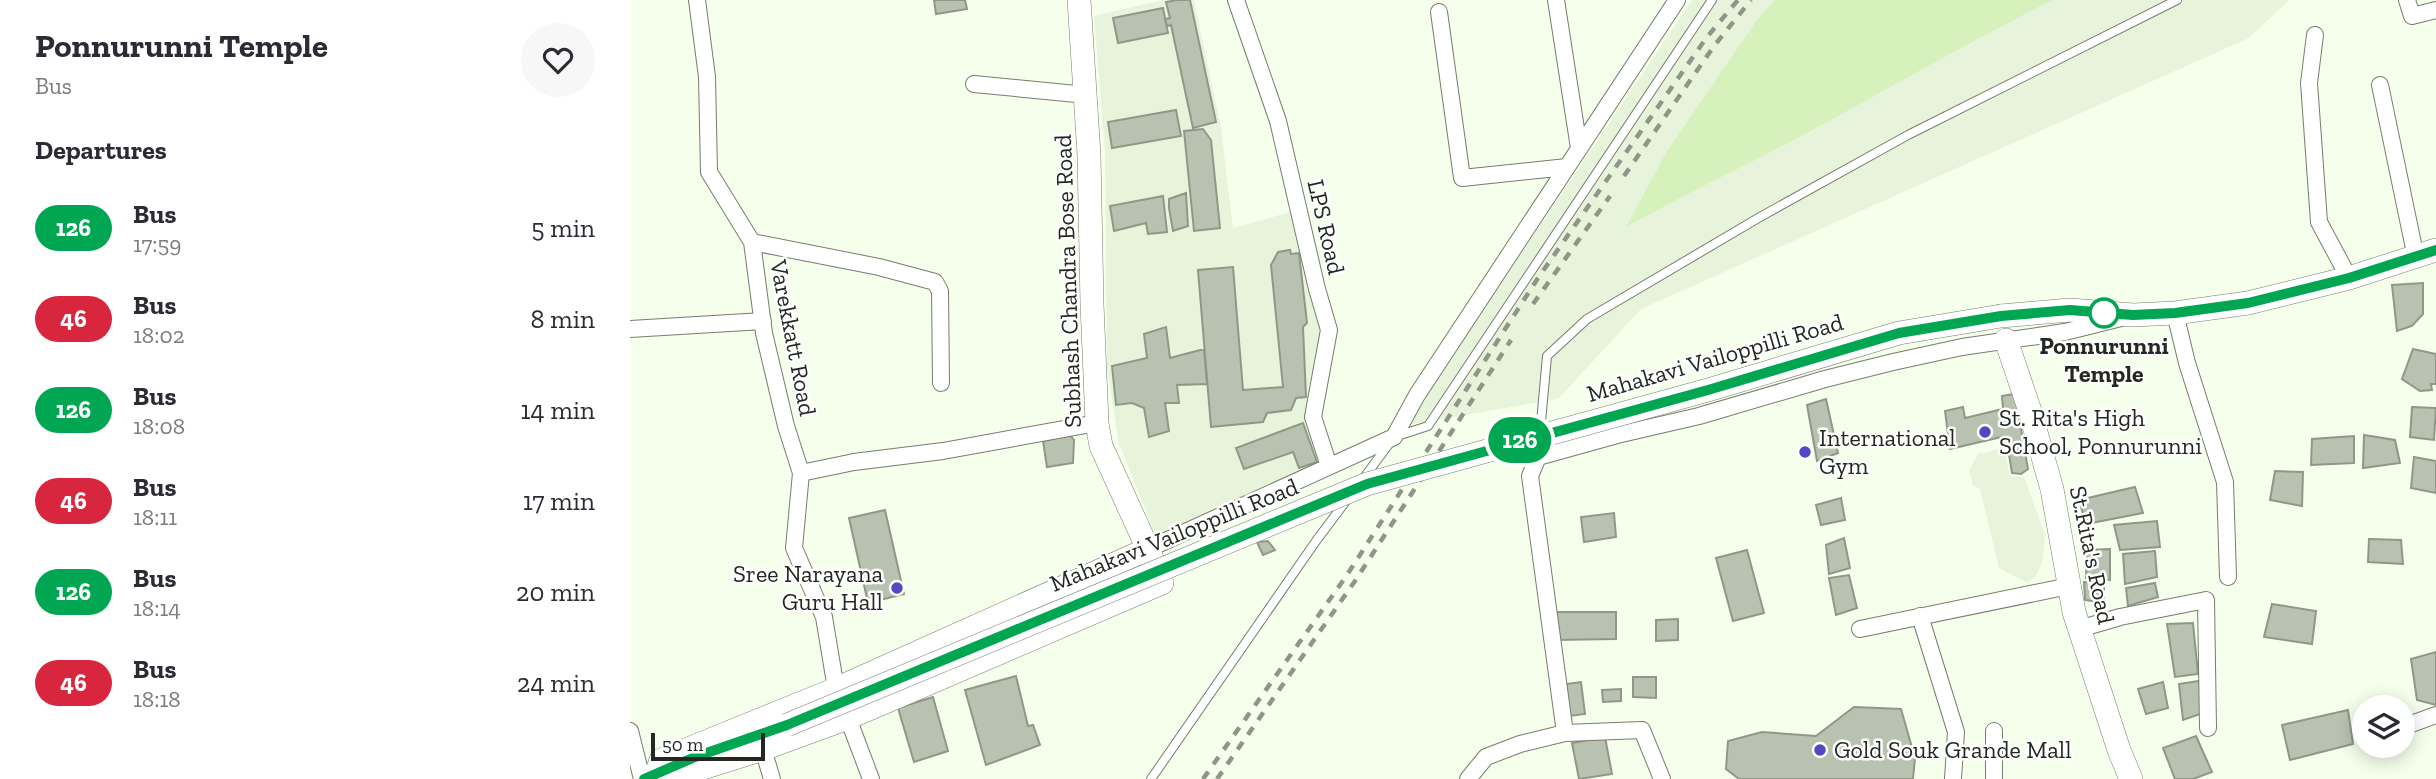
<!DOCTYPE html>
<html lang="en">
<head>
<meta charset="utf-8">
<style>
  body { margin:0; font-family:"Zilla Slab",serif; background:#f7f7f7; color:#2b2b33; height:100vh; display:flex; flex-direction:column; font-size:26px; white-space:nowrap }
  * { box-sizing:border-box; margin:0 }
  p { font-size:23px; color:#7c7c81 }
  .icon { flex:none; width:38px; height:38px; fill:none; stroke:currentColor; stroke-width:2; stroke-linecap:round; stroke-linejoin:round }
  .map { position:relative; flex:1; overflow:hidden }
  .details { display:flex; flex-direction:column; background:#fff; width:630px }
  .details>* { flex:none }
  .badge { padding:0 14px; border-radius:23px; font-size:24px; line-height:46px }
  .controls { position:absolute; left:1722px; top:695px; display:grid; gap:14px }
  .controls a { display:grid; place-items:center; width:63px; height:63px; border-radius:50%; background:#fff; box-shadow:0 4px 18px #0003; font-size:35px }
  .scale { position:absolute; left:21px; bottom:18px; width:114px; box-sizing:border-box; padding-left:7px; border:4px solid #252822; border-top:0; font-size:19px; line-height:24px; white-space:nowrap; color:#252822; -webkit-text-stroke:5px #fff; paint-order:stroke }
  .map>.badge { position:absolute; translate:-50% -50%; box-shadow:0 0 0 4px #fff }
  h2 { padding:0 35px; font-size:26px; line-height:63px }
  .round { display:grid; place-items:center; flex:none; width:74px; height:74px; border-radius:37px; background:#f7f7f7 }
  .head { display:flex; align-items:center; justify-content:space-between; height:119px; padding:0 35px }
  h1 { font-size:33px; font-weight:700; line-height:52px }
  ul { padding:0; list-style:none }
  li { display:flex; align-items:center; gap:21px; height:91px; padding:0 35px }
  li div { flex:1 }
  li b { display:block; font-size:26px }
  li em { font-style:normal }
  li .badge { min-width:77px; font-weight:700; text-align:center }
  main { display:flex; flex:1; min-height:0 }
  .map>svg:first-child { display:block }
  .built { fill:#e7f4db }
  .green { fill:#d6f1bc }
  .building { fill:#b9c2b0; stroke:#8f9887; stroke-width:2 }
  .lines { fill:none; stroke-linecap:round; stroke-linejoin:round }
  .lane-casing { stroke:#757e6d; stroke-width:10 }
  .street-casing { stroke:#757e6d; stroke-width:18 }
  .secondary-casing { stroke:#757e6d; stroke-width:24 }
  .lane { stroke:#fff; stroke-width:8 }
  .street { stroke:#fff; stroke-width:16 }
  .secondary { stroke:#fff; stroke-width:23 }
  .rail { stroke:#8f9589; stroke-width:4.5; stroke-dasharray:9 9; stroke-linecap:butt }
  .secondary-bridge-casing { stroke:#757e6d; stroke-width:24; stroke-linecap:butt }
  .secondary-bridge { stroke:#fff; stroke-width:23 }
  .line-casing { stroke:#fff; stroke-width:16 }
  .line { stroke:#00a651; stroke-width:10 }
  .stop-dot { fill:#fff; stroke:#00a651; stroke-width:3.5 }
  .poi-dot { fill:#5049c0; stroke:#fff; stroke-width:2.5 }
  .labels { text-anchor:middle; stroke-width:5; stroke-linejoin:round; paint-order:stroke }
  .street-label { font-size:24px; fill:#252822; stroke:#fff }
  .stop-label { font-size:24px; font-weight:bold; fill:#252822; stroke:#fff }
  .poi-label { font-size:24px; fill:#252822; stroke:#fff; text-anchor:start }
</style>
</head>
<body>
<main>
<section class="details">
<div class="head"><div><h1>Ponnurunni Temple</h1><p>Bus</p></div><a class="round"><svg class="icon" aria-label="heart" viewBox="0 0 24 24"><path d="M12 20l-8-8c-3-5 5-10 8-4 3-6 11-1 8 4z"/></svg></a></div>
<h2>Departures</h2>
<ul>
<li><span class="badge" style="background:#00a651;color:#fff">126</span><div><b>Bus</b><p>17:59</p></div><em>5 min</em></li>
<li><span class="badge" style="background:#d7263d;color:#fff">46</span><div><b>Bus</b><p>18:02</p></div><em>8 min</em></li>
<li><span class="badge" style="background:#00a651;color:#fff">126</span><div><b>Bus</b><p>18:08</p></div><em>14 min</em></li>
<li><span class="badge" style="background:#d7263d;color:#fff">46</span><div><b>Bus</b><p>18:11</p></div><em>17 min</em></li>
<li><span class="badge" style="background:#00a651;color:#fff">126</span><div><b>Bus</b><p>18:14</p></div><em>20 min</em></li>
<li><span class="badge" style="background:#d7263d;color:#fff">46</span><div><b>Bus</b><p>18:18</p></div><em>24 min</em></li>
</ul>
</section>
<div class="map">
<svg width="1806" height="779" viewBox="0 0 1806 779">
  <rect width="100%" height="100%" fill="#f5ffec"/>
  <path class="built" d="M532,0H564L591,128L603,228L664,211L694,331L678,417L694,464L527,538L489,444L477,368L475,150L464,16Z
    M1062,0H1659L1619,38L1011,309L928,399L776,425Z
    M1374,448L1380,476L1394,477L1415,535L1413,559L1407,574L1398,583L1369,568L1350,489L1343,485L1339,470L1348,454Z"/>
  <path class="green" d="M1145,0H1422C1339,42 1259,88 1177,133C1117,165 1056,193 996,227L1037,151L1127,20Z"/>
  <path class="building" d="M304,0H335L337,9L306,14Z
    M547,0H560L586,122L563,128L541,25L537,26L535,19L540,18L536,2Z
    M533,8L538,33L488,43L483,18Z
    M546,110L551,136L482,148L478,122Z
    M573,129L581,140L590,228L564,231L554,131Z
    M556,193L558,226L543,231L539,208V199Z
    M533,196L537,232L518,234L516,223L484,231L480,206Z
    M660,250L661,254L669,253L677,323L673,327L676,397L666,398L661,410L637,413L633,422L581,427L568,270L603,267L613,390L653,387L641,265L648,252Z
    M1793,283V314L1782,326L1767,331L1762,285Z
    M536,327L540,358L574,349L577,384L547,385L549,403H535L539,431L519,437L514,408L502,403L486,405L482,366L517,358L514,334Z
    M1783,349L1806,354V384H1801L1802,390L1790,391L1772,379Z
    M1389,393L1395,428L1391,429L1398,469L1391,474L1382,473L1376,436L1320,449L1315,411L1333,407L1335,418L1373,409L1372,396Z
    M1196,399L1208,453L1187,461L1177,405Z
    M1782,407L1806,408L1804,440L1780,437Z
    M673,423L687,462L669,468L663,452L614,469L606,448Z
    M440,435L444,440L443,463L417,467L413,441Z
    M1734,435L1765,440L1770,463L1733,468Z
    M1724,436V463L1681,465L1682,439Z
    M1784,457L1806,461V493L1781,488Z
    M1645,471L1673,472L1672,506L1640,500Z
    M1505,487L1513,513L1456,524L1449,500Z
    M1211,498L1215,520L1191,525L1186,505Z
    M255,510L274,594L238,603L219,518Z
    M984,513L986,537L954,542L951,517Z
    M1527,521L1530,547L1490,550L1484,525Z
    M1214,538L1220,568L1199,574L1196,545Z
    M1739,539L1771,540L1773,564L1738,562Z
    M638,541L645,550L633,555L627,542Z
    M1480,549V580L1456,578L1457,550Z
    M1117,550L1134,613L1103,621L1086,558Z
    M1525,551L1527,577L1495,584L1493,554Z
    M1219,575L1227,608L1206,615L1199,578Z
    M1454,582L1474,583V603L1455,600Z
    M1525,583L1528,597L1498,606L1496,588Z
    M1642,604L1686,611L1682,644L1634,637Z
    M925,612H986V639L925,640Z
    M1048,619V640L1026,641V620Z
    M1563,623L1568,674L1545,677L1537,624Z
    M1806,652V705L1787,700L1781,659Z
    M386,676L398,726L403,725L410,745L356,765L335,690Z
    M1003,677H1026V698L1003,697Z
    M1569,681L1573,713L1553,720L1549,684Z
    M951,682L955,714L940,716L936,684Z
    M1533,682L1538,708L1516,714L1508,689Z
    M991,689V701L973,702L972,690Z
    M303,697L318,751L284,762L268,708Z
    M1224,707L1271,709L1285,758L1283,779H1109L1096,769L1098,741L1132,732L1186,736Z
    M1718,710L1723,744L1660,760L1652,725Z
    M1566,736L1582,772L1563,779H1545L1533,748Z
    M975,737L982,774L949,779L942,743Z"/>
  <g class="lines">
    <defs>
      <path id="lane" d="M910,433L917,356L957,319L1130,217L1278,135L1547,0
        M733,479L764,437L798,426L1082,0
        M521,779L686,541L716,501"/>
      <path id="street" d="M67,0L77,77L79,172L122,242L134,333L156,426L171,473L164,548L194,617L206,689
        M606,0L648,121L687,289L699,330L683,417L699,466
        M926,0L949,148
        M1777,0L1782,16L1806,10
        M809,12L832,178L937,167
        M1685,35L1679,83L1689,222L1719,278
        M344,84L457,95
        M1750,85L1786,258
        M122,242L249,267L305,282L310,291L311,383
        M1545,313L1557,363L1595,482L1598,577
        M0,329L133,321
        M171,473L224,462L313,451L467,423
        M518,549L764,437L787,395L1047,0
        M1290,616L1326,732L1323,779
        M1230,629L1439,586
        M1449,629L1490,617L1576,600L1578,728
        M218,718L241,779
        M1773,727L1806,715
        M0,731L12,779
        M1364,731V779
        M935,733L1012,730L1032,779
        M133,749L142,779
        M838,779L856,757L890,744L935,733L900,476L908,457L987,435L1069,416L1195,379L1263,362L1332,347L1435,332L1491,318"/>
      <path id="secondary" d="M449,0L459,155L462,304L467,423L471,446L518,549
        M1371,316L1440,310L1503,315L1545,313L1618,303L1719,278L1806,250
        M1376,340L1399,408L1422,489L1444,612L1489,750L1501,779
        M26,774L31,760L206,689L518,549L532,583L218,718L133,749L38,779"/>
    </defs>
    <use href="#lane" class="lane-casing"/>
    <use href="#street" class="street-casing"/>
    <use href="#secondary" class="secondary-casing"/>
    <use href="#lane" class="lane"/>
    <use href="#street" class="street"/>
    <use href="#secondary" class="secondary"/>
    <path class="rail" d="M994,176L1084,46L1121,0
      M903,304L980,196
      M573,779L717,575L908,278L1077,37L1108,0
      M587,779L725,581L881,340"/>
    <defs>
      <path id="secondary-bridge" d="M157,725L737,484L1078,390L1269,333L1371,316"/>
    </defs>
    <use href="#secondary-bridge" class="secondary-bridge-casing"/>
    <use href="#secondary-bridge" class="secondary-bridge"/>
  </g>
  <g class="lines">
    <defs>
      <path id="line" d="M14,779L65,757L157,725L737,484L1078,390L1269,333L1371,316L1440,310L1503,315L1545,313L1618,303L1719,278L1806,250"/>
    </defs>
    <use href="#line" class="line-casing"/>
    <use href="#line" class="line"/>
  </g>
  <circle class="stop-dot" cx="1474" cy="313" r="14"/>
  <g class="poi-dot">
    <circle cx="1355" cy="432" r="7"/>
    <circle cx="1175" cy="452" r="7"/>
    <circle cx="267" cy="588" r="7"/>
    <circle cx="1190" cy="750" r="7"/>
  </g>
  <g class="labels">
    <g class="street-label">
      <text transform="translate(696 227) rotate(77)" y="8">LPS Road</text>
      <text transform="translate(438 281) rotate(-92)" y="8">Subhash Chandra Bose Road</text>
      <text transform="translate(163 338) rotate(79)" y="8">Varekkatt Road</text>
      <text transform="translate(1085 358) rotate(-16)" y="8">Mahakavi Vailoppilli Road</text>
      <text transform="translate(544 535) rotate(-22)" y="8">Mahakavi Vailoppilli Road</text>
      <text transform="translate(1462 555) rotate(78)" y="8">St.Rita's Road</text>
    </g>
    <g class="stop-label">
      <text x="1474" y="354">Ponnurunni<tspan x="1474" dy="28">Temple</tspan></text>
    </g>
    <g class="poi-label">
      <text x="1369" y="426">St. Rita's High<tspan x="1369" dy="28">School, Ponnurunni</tspan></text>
      <text x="1189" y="446">International<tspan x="1189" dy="28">Gym</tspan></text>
      <text x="253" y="582" text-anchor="end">Sree Narayana<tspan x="253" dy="28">Guru Hall</tspan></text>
      <text x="1204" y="758">Gold Souk Grande Mall</text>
    </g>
  </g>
</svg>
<div class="controls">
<a><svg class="icon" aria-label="layers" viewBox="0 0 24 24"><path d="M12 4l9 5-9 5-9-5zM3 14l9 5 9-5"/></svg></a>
</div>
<div class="scale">50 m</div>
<b class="badge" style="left:890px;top:440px;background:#00a651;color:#fff">126</b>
</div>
</main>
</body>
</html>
